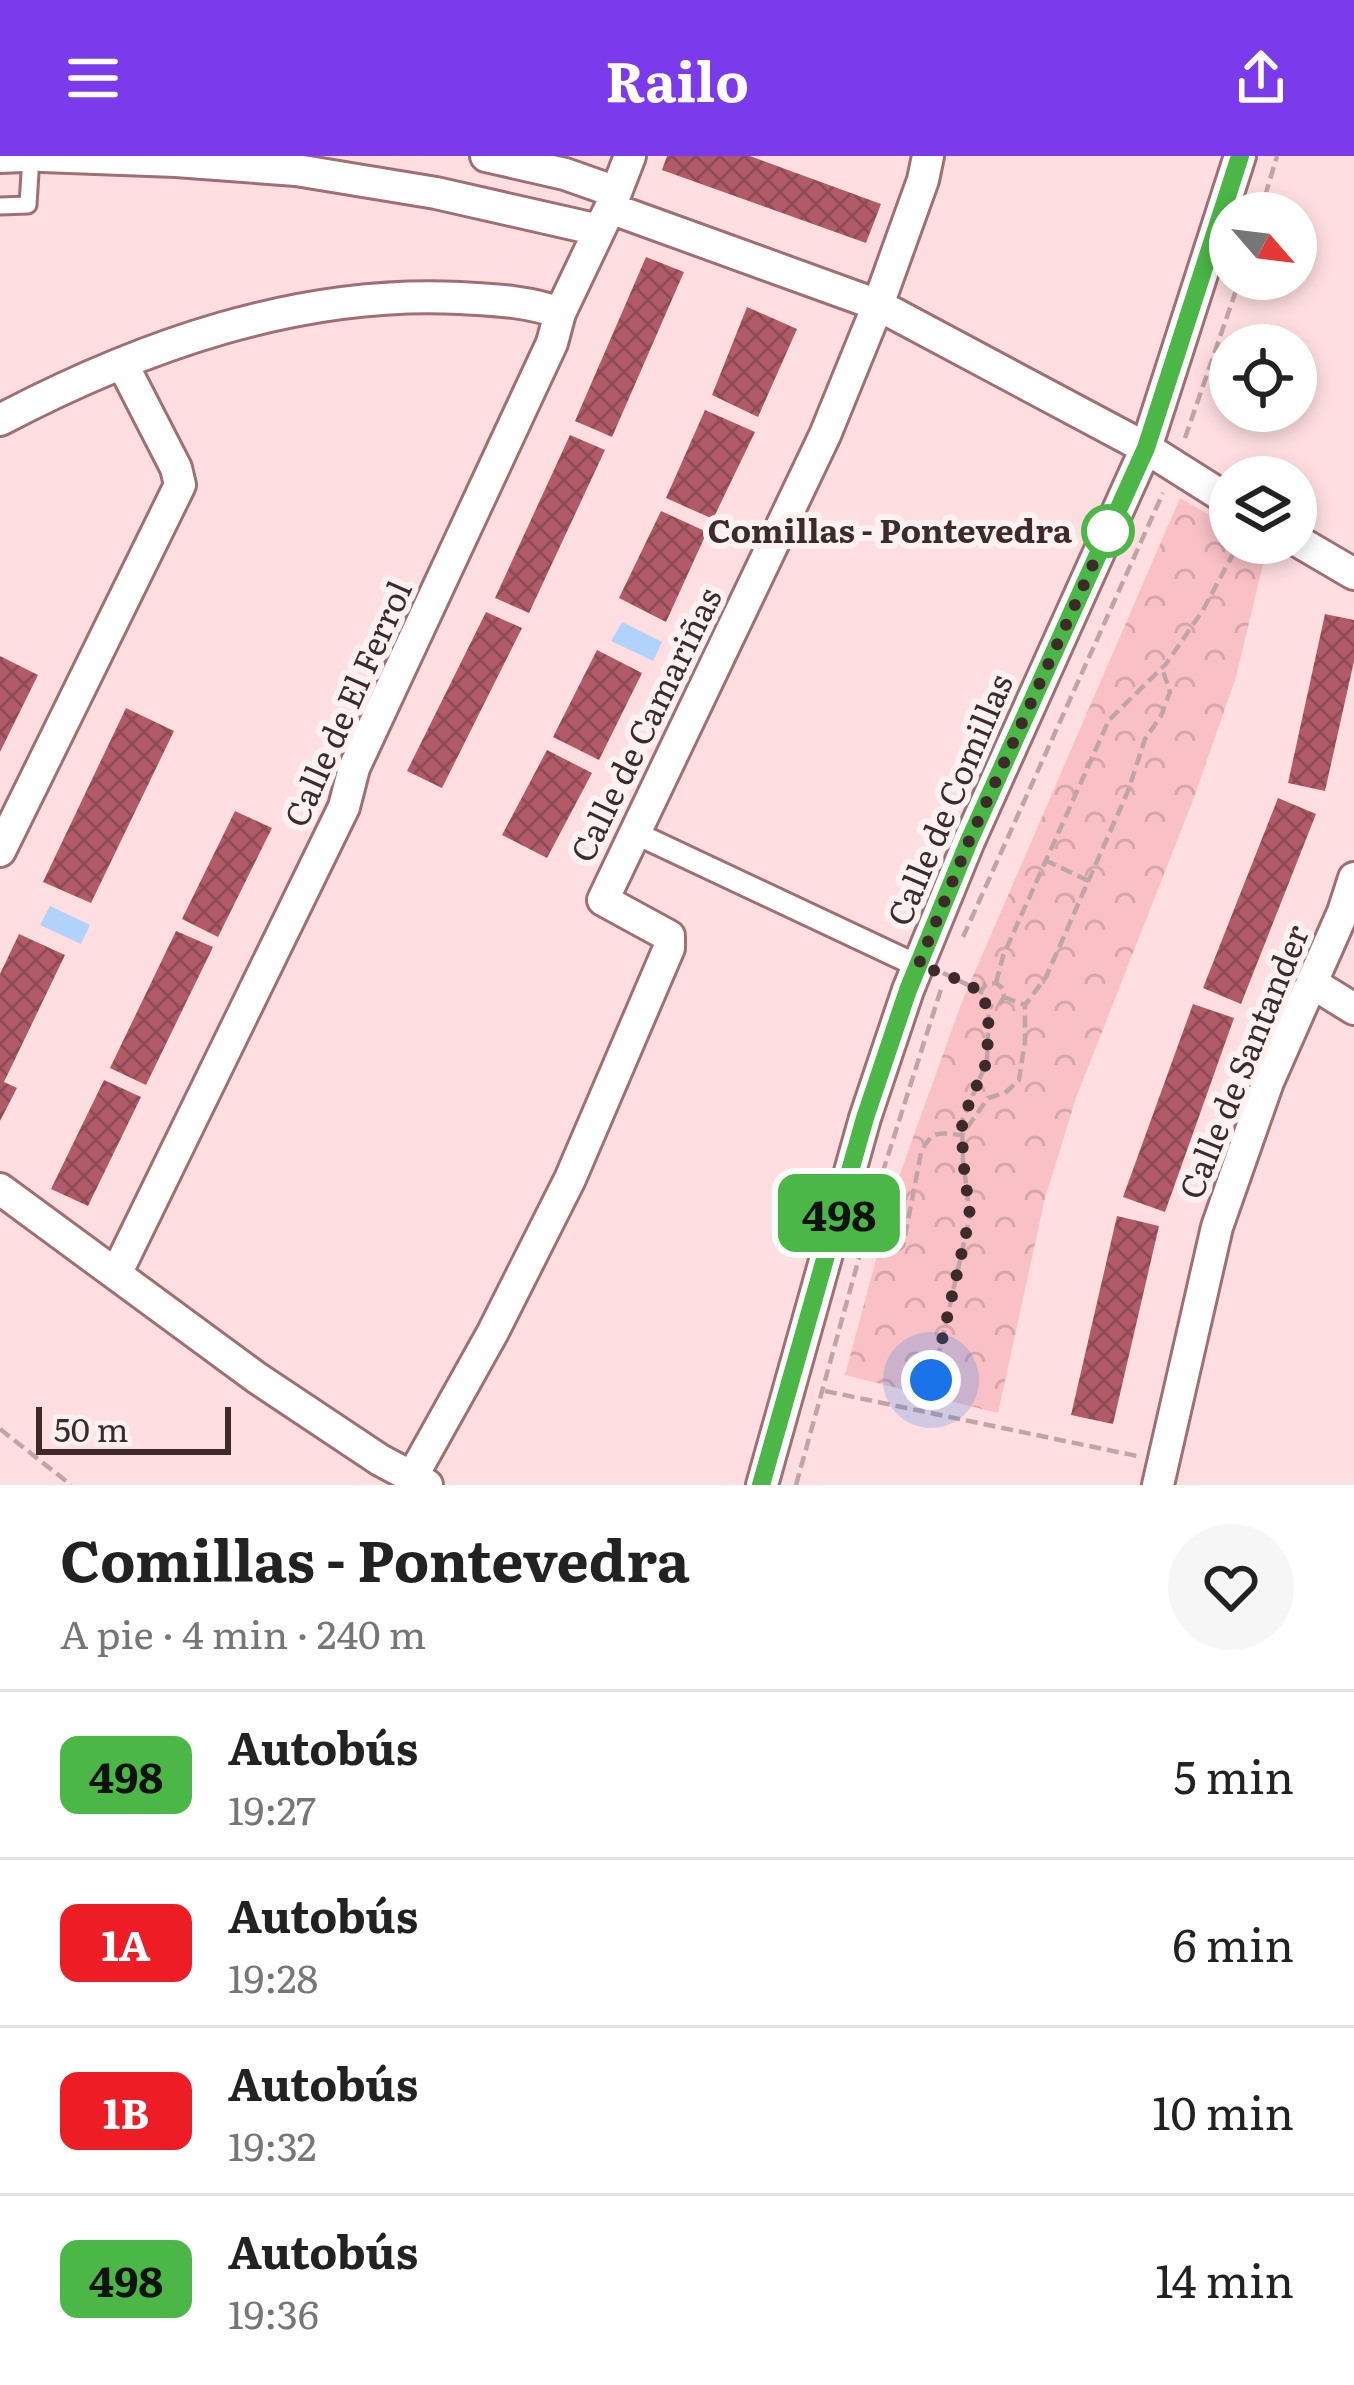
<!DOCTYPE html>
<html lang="es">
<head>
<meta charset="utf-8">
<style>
  body { margin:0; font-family:Literata,serif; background:#f6f6f6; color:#222; height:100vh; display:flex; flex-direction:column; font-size:45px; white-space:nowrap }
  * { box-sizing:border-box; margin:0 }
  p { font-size:39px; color:#767676 }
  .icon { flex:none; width:66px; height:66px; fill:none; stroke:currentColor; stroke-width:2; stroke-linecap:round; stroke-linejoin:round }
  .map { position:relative; height:1329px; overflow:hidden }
  .drawer { display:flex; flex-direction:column; background:#fff; flex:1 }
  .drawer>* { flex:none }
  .badge { padding:0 24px; border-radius:18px; font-size:42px; line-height:78px }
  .needle { width:78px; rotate:118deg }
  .fabs { position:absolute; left:1209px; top:36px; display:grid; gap:24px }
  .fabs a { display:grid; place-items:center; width:108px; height:108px; border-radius:50%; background:#fff; box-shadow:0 6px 18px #0003; font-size:60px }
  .scale { position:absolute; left:36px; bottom:30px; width:195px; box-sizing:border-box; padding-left:12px; border:6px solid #3e2a2b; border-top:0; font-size:33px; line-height:42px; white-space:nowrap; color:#3e2a2b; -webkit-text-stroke:9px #fdf1f2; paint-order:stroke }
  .you { position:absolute; width:60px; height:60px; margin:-30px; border:9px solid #fff; border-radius:50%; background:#1a73e8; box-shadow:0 0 0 18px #1a73e833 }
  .map>.badge { position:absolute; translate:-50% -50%; box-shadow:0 0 0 6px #fff }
  .round { display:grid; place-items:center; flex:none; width:126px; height:126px; border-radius:63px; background:#f6f6f6 }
  .head { display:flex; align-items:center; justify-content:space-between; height:204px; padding:0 60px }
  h1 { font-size:57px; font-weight:700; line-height:90px }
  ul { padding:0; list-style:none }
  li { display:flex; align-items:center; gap:36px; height:168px; padding:0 60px; border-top:3px solid #e0e0e0 }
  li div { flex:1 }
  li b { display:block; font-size:45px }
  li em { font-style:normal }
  li .badge { min-width:132px; font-weight:700; text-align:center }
  header { display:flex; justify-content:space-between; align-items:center; height:156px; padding:0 60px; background:#7c3aed; color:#fff; font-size:54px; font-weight:700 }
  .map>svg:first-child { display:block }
  .park { fill:url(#park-crowns) }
  .water { fill:#b1d2fa }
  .building { fill:url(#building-cross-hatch) }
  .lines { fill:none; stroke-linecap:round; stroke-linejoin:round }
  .service-casing { stroke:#9f6f74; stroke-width:21 }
  .pedestrian-casing { stroke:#9f6f74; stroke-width:27 }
  .minor-casing { stroke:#9f6f74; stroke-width:36 }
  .path { stroke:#c1a4a6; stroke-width:4.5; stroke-dasharray:12 6; stroke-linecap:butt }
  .service { stroke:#fff; stroke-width:15 }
  .pedestrian { stroke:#fff; stroke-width:21 }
  .minor { stroke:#fff; stroke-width:30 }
  .line-casing { stroke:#fff; stroke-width:27 }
  .line { stroke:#4ab747; stroke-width:18 }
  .walk { stroke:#3e2a2b; stroke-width:12; stroke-dasharray:0 21.6 }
  .stop-dot { fill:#fff; stroke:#4ab747; stroke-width:6 }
  .labels { text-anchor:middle; stroke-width:12; stroke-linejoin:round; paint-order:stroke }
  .stop-label { font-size:33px; font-weight:bold; fill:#3e2a2b; stroke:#fdf1f2; text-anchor:end }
  .street-label { font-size:33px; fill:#3e2a2b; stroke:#fdf1f2 }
</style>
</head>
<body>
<header><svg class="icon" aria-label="menu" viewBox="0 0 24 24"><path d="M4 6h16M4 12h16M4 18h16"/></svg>Railo<svg class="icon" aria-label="share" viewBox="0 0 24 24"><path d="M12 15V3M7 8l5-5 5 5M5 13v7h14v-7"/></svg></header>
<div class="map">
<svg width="1354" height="1329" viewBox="0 0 1354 1329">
  <defs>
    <pattern id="park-crowns" width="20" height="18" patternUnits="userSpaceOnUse" patternTransform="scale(3)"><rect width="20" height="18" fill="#f9c1c6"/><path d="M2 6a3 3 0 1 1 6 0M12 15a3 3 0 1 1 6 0" fill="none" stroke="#d6a6aa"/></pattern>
    <pattern id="building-cross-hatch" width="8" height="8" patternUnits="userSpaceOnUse" patternTransform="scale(3)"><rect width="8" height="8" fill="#b05b67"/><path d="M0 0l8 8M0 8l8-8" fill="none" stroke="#914b55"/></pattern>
  </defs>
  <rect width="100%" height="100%" fill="#ffdee1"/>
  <path class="park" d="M1180,342L1230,371V387H1257L1267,392L1236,521L1193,644L1076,942L1045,1042L998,1257L845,1219L896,1029L961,848Z"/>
  <path class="water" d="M622,466L662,486L653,505L611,485Z
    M50,750L90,769L81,788L40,769Z"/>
  <path class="building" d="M667,0H750L881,48L866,87L662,14Z
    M646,101L684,116L612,281L575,265Z
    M747,151L797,173L758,261L712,239Z
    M705,254L755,276L713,363L666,342Z
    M570,279L605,294L529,457L495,442Z
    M661,355L707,376L666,466L619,442Z
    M486,456L522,472L442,632L407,615Z
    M1325,458L1354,464V505L1325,635L1288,627Z
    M597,494L642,517L599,604L553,581Z
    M0,500L38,519L0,596Z
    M126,552L174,575L91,747L43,726Z
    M547,594L592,617L547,702L502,679Z
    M1278,642L1316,658L1241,848L1203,832Z
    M235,655L272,672L218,781L182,763Z
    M176,775L213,791L146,929L110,912Z
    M19,778L65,799L4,926L17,932L0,965V818Z
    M1193,848L1234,862L1165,1056L1123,1041Z
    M104,924L141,941L88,1050L51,1033Z
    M1117,1060L1159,1070L1113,1268L1071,1259Z"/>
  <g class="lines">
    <defs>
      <path id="service" d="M0,50L28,49L31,0"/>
      <path id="pedestrian" d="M633,676L918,810"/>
      <path id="minor" d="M42,0L176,5L296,14L436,37L599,74
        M486,0L565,18L616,36
        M0,1L23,0
        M610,52L878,149L1146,292L1230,345
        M0,264C141,190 298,134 460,142C494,144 528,145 560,157
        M1296,384L1354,418
        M0,695L180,329L176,312L123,209
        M1312,827L1354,853
        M0,1033L257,1222L380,1304L427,1329
        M116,1118L344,651L354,612L552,187L560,157L610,52L630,0
        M412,1321L493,1176L570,1023L669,792V780L603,744L825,279L878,149L923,24L928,0
        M762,1329L865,962L908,834L969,685L1146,292L1240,0
        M1158,1329L1217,1071L1268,926L1343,756L1354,722"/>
    </defs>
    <use href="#service" class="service-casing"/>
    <use href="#pedestrian" class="pedestrian-casing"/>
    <use href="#minor" class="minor-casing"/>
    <path class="path" d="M1260,57L1277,0
      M1185,282L1240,123
      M1045,704L1089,725
      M963,781L1163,337
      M943,817L981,835
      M996,827L1003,800L1109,564L1166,508L1203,454L1239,387
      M1004,841L1025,849
      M863,1090L892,1098L903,1090L921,997C932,973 938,977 962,979L988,942L1005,937L1019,924L1025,885V849L1046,821L1128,635L1145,583L1161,560L1170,536L1162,512
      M825,1235L1137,1300
      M921,1255L940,1193L970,1060L963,1004L962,965L987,905L989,851L981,844V835L986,828L996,827L1002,832L1004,841L999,849L989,851
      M0,1273L71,1329
      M796,1329L884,1012L942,830"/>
    <use href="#service" class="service"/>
    <use href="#pedestrian" class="pedestrian"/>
    <use href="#minor" class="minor"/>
  </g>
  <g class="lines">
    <defs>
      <path id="line" d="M761,1329L865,962L908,834L969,685L1146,292L1240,0"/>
    </defs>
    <use href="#line" class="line-casing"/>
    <use href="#line" class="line"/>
    <path class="walk" d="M931,1224L940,1193L970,1060L963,1004L962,965L987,905L989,850L981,844L980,835L946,818L918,810L969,685L1108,375"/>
  </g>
  <circle class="stop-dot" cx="1108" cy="375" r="24"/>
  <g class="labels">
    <g class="stop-label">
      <text x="1072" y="387">Comillas - Pontevedra</text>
    </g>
    <g class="street-label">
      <text transform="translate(348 548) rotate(-66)" y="12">Calle de El Ferrol</text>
      <text transform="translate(646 569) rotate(-64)" y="12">Calle de Camariñas</text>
      <text transform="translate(950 644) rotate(-67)" y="12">Calle de Comillas</text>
      <text transform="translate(1244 906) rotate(-68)" y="12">Calle de Santander</text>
    </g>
  </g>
</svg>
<div class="fabs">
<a><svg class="needle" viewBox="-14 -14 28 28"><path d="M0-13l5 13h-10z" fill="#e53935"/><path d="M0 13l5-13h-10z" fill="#767676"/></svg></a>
<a><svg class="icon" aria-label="locate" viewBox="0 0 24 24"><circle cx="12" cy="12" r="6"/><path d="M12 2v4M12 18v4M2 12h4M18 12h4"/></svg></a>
<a><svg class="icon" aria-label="layers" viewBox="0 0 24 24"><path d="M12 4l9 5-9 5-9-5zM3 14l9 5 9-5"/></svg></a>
</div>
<div class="scale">50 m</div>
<div class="you" style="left:931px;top:1224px"></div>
<b class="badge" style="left:839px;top:1057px;background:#4ab747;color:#111">498</b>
</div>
<section class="drawer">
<div class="head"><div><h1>Comillas - Pontevedra</h1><p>A pie · 4 min · 240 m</p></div><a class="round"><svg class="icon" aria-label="heart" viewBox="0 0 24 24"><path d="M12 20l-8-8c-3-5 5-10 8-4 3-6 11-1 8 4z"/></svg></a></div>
<ul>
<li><span class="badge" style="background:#4ab747;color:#111">498</span><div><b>Autobús</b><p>19:27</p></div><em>5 min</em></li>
<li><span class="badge" style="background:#ee1c25;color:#fff">1A</span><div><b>Autobús</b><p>19:28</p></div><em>6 min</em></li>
<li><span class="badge" style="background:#ee1c25;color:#fff">1B</span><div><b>Autobús</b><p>19:32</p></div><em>10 min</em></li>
<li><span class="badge" style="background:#4ab747;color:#111">498</span><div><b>Autobús</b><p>19:36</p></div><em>14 min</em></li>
</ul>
</section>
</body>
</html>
